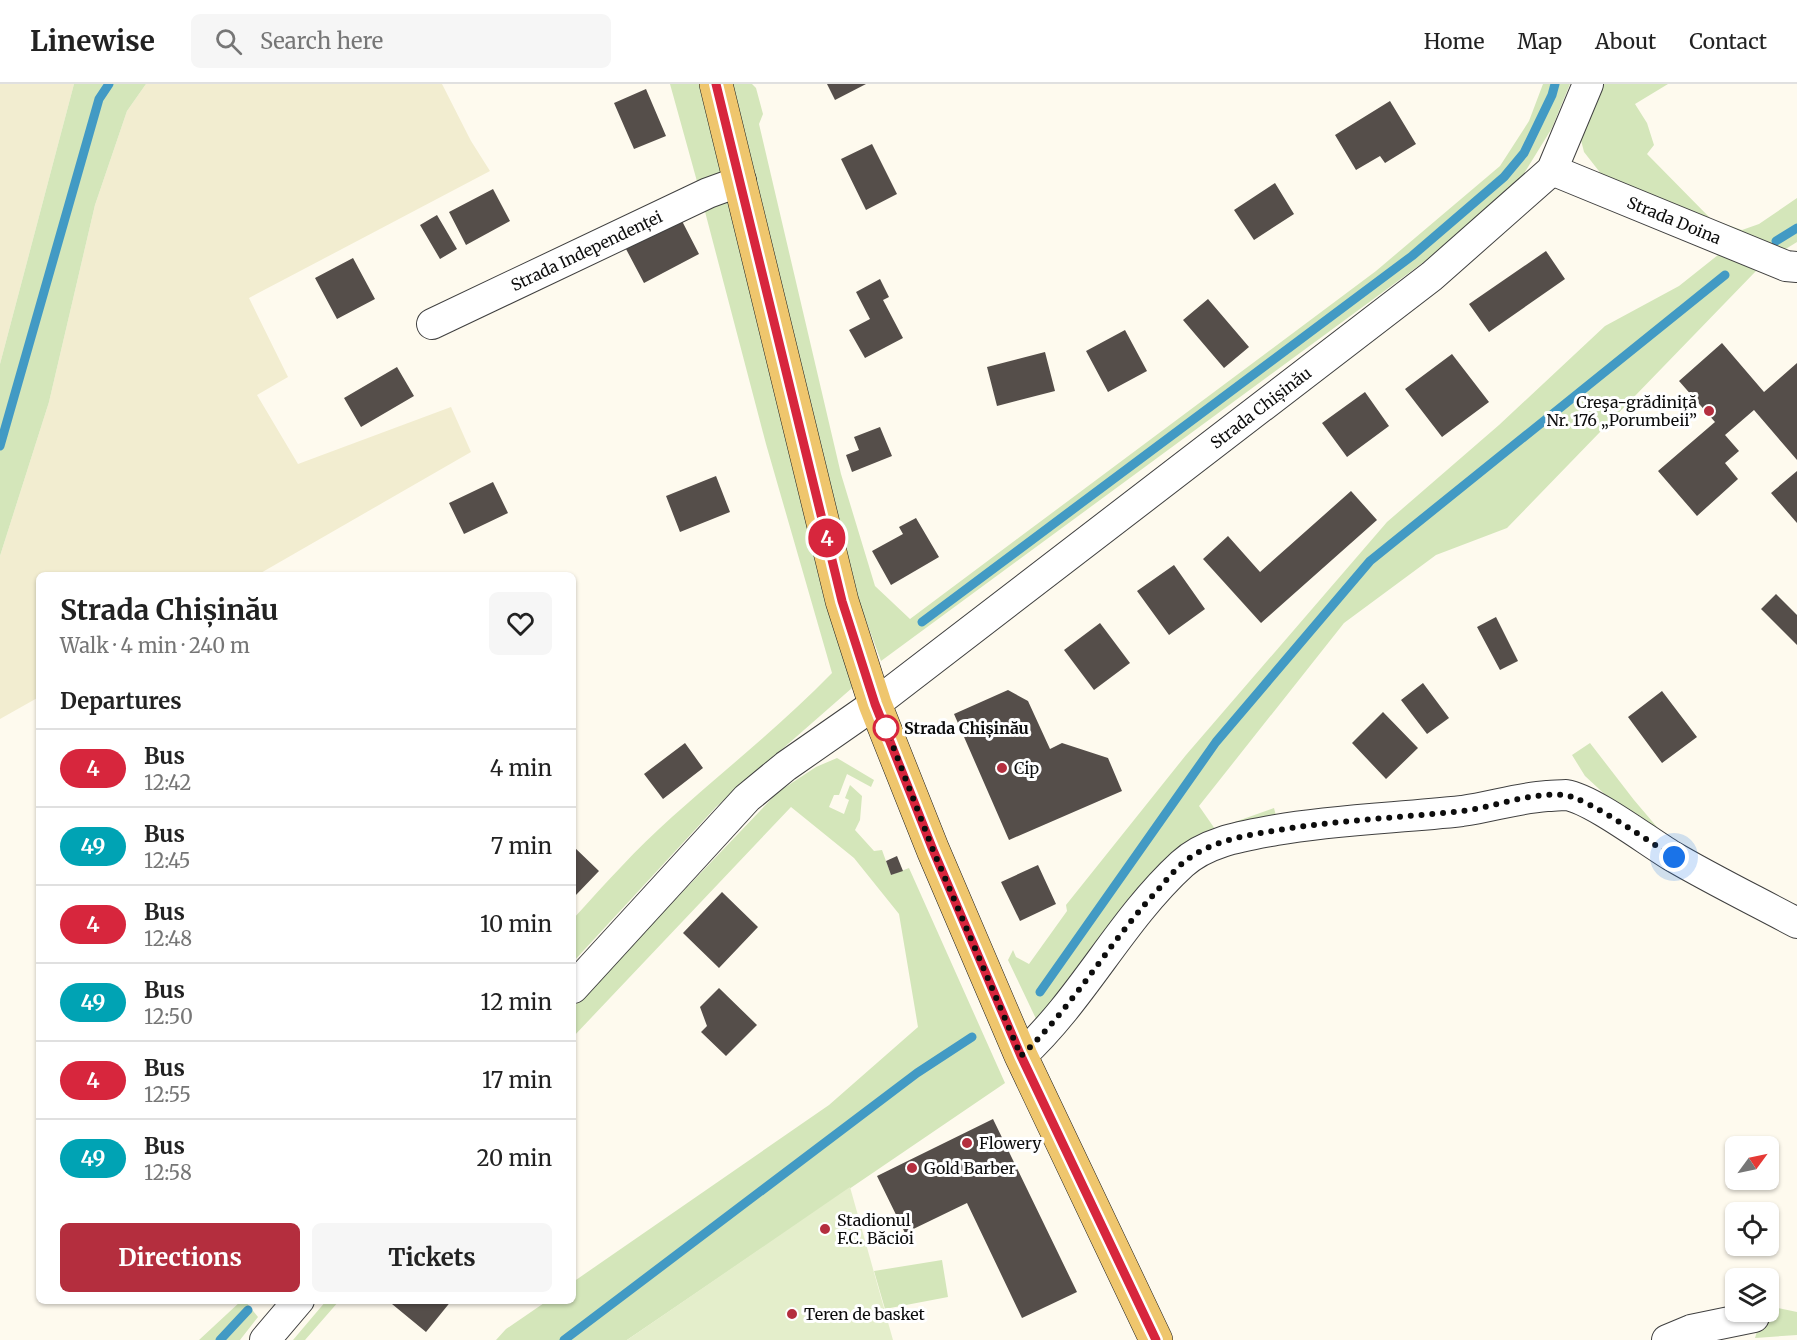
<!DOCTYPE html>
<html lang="en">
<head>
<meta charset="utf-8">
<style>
  body { margin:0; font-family:Merriweather,serif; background:#f6f6f6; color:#222; height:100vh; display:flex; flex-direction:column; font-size:22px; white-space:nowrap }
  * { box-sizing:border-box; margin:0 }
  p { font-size:20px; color:#767676 }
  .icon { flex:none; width:33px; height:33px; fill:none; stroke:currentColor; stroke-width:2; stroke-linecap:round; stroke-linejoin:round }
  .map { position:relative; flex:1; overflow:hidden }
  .side { position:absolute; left:36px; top:488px; width:540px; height:732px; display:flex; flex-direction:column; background:#fff; border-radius:9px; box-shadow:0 2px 4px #0004 }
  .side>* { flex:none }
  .badge { padding:0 12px; border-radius:20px; font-size:21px; line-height:39px }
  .needle { width:39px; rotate:57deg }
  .tools { position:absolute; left:1725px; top:1052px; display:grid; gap:12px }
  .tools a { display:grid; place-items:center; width:54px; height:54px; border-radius:9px; background:#fff; box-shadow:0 2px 4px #0004; font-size:30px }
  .you { position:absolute; width:30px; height:30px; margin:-15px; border:4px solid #fff; border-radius:50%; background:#1a73e8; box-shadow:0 0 0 9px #1a73e833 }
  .map>.badge { position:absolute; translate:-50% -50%; box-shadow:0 0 0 3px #fff }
  h2 { padding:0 24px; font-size:22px; line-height:54px }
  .round { display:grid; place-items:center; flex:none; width:63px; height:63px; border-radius:9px; background:#f6f6f6 }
  .headline { display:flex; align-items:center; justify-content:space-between; height:102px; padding:0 24px }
  h1 { font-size:28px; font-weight:700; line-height:45px }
  .button { display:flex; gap:12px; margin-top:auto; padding:12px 24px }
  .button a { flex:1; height:69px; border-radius:9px; background:#b42e3e; color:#fff; font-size:24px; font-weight:700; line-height:69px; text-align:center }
  .button a+a { background:#f6f6f6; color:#222 }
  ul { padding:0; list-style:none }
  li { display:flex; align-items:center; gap:18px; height:78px; padding:0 24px; border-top:2px solid #e0e0e0 }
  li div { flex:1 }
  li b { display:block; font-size:22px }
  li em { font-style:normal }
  li .badge { min-width:66px; font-weight:700; text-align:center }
  header { display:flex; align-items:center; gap:36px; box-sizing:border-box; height:84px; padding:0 30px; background:#fff; border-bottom:2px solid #e0e0e0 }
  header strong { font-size:28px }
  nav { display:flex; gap:33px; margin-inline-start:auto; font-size:21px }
  .search { width:420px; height:54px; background:#f6f6f6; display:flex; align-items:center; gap:15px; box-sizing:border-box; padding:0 21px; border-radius:9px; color:#767676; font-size:22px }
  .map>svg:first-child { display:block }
  .farmland { fill:#f2edd0 }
  .green { fill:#d4e6ba }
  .pitch { fill:#e4eecb }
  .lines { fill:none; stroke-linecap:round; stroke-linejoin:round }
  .stream { stroke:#429ac4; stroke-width:9 }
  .building { fill:#554e4a }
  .minor-casing { stroke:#404040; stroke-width:32 }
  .major-casing { stroke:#1e1e1e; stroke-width:34 }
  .minor { stroke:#fff; stroke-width:30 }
  .major { stroke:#efc66d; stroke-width:33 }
  .line-casing { stroke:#fff; stroke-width:14 }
  .line { stroke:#d7263d; stroke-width:9 }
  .walk { stroke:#0d0d0d; stroke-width:6; stroke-dasharray:0 10.8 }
  .poi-dot { fill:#b42e3e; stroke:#fff; stroke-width:2 }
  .stop-dot { fill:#fff; stroke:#d7263d; stroke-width:3 }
  .labels { text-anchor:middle; stroke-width:6; stroke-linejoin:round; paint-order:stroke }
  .street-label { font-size:16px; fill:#0d0d0d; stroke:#fff }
  .poi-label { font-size:16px; fill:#0d0d0d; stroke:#fff; text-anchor:start }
  .stop-label { font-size:16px; font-weight:bold; fill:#0d0d0d; stroke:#fff; text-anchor:start }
</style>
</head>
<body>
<header>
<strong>Linewise</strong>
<div class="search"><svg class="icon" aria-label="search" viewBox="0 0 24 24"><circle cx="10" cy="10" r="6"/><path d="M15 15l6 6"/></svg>Search here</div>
<nav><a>Home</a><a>Map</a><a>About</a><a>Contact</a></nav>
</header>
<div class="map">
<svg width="1797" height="1256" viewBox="0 0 1797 1256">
  <rect width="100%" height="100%" fill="#fefaee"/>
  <path class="farmland" d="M0,0H74L0,280Z
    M146,0H442L471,57L490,87L249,214L288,293L257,311L298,380L451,323L471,368L259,490H39V613L0,635V472L49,318L95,121L127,27Z"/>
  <path class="green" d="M74,0H146L127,27L95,121L49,318L0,472V280Z
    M670,0H701L723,90L698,101Z
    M727,0H752L756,4L763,30L759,40L841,390L875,502L910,535L1376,187L1500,82L1529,37L1543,0H1570L1552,44L1523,91L1432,172L881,577L849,491Z
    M1601,0H1668L1635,20L1647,39L1654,61L1647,70L1711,135L1742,146L1759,140L1797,114V158L1784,166L1602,91L1584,68L1580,52Z
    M728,112L852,604L716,723L573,878V835C605,800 636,765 672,733C726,685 782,640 832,589L766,360L703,120Z
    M1721,166L1756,187L1507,444L1436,471L1344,539L1199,722L1215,745L1274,724L1276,732L1210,755L1038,939L1008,876L1013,866L1016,873L1029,880L1067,827L1066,821L1186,671L1387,438L1499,341L1605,242L1679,202L1718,171Z
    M1590,659L1634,716L1668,756L1625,729L1585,692L1572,671Z
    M837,674L874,696L871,703L847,690L839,711H834L829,723L844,730L849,716L845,714L850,701L862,712L860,736L855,746L874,767L882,766L891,791L909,784L1005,999L627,1256H496L506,1245L547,1217L573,1216V1198L829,1021L918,943L899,830L854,774L791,723L573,953V924L587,908L778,708L816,683Z
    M942,1176L948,1213L885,1225L874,1187Z
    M241,1217H245L258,1233L240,1256H199Z
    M326,1217H339L305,1256H293Z
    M1769,1222L1797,1228V1251L1755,1254L1763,1227H1768Z"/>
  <path class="pitch" d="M850,1103L893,1256H627Z"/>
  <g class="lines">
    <path class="stream" d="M1776,157L1797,144
      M0,362L99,15L109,0
      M922,538L1412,172L1504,93L1524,69L1552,11L1555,0
      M1040,908L1216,658L1370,477L1725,191
      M220,1256L248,1226
      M564,1256L917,989L972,953"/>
  </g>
  <path class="building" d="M827,0H866L835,16Z
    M646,5L666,52L634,65L614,19Z
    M1390,17L1416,60L1385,79L1380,72L1356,86L1335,51Z
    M872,60L897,110L866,126L841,75Z
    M1275,99L1294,130L1254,156L1234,126Z
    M493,105L510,137L466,161L449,128Z
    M437,131L457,165L440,175L420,141Z
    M682,137L699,170L644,199L626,165Z
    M1546,167L1565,195L1489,248L1469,220Z
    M353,174L375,215L337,235L315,194Z
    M880,195L889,213L883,216L903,254L865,274L849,246L870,235L856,208Z
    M1208,215L1249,263L1224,284L1183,236Z
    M1125,246L1147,287L1108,308L1086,267Z
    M1722,259L1764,308L1797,279V376L1754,326L1725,351L1739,367L1725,379L1738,395L1697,432L1658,387L1715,338L1679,297Z
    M1045,268L1055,307L997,322L987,283Z
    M1452,270L1489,318L1442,353L1405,305Z
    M397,283L414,312L361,343L344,314Z
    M1365,308L1389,342L1347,373L1322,339Z
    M880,343L892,372L852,388L846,371L859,366L854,353Z
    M1797,387V439L1771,409Z
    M716,392L730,428L680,448L666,412Z
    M493,398L508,429L464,450L449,419Z
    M1351,407L1377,436L1261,539L1203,475L1228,452L1260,488Z
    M916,434L939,473L891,501L872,467L903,450L899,443Z
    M1174,481L1205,525L1169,551L1137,507Z
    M1776,510L1797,531V561L1761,525Z
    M1496,533L1518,577L1500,586L1477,543Z
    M1100,539L1130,579L1094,606L1064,566Z
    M1423,599L1449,634L1427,650L1401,616Z
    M1008,606L1028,617L1050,665L1062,659L1108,674L1122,707L1009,756L954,630Z
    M1662,607L1697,653L1662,679L1628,633Z
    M1383,628L1418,664L1386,695L1352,659Z
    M685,659L703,684L663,715L644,690Z
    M573,762L599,787L575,812L573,810Z
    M897,772L903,787L891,791L886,777Z
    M1038,781L1056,820L1020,837L1001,798Z
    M722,808L758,843L719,884L683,849Z
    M719,904L757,941L726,972L701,948L707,942L700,923Z
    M993,1035L1077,1208L1022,1234L967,1119L905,1149L877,1092Z
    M395,1216H452L426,1248L392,1220Z"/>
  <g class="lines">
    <defs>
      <g id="minor">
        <path id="s1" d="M1552,86L1786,182L1797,183"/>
        <path id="s2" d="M432,240L708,109L741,97"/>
        <path id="s3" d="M573,904L747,714L786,682L875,620L1432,192L1552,86L1588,0"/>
        <path d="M1021,972C1083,915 1120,837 1182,780C1207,757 1244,752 1276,746C1338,735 1400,734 1462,727C1491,723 1518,714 1547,712C1553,712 1560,711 1566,711C1592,715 1647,757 1672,772C1713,796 1756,817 1797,839"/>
        <path d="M265,1256L299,1216"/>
        <path d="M1667,1256L1691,1246L1754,1233"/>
      </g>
      <path id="major" d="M716,0L842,517L875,620L933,766L1021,972L1156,1256"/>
    </defs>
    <use href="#minor" class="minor-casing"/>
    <use href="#major" class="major-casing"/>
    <use href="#minor" class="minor"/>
    <use href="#major" class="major"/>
  </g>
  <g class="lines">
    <defs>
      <path id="line" d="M716,0L842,517L875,620L933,766L1021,972L1156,1256"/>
    </defs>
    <use href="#line" class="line-casing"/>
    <use href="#line" class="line"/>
    <path class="walk" d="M886,644L933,766L1021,972C1073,923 1108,860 1156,808C1165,798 1174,786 1184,778C1209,758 1242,752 1273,747C1335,736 1399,734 1462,727C1495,723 1530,708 1564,711C1588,714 1651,759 1674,773"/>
  </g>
  <g class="poi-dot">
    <circle cx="1709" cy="327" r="6"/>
    <circle cx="1002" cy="684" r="6"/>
    <circle cx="967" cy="1059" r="6"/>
    <circle cx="912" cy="1084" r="6"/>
    <circle cx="825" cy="1145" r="6"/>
    <circle cx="792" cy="1230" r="6"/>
  </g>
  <circle class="stop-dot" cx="886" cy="644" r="12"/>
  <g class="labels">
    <g class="street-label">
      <text dy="6" stroke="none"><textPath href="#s1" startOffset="132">Strada Doina</textPath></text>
      <text dy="6" stroke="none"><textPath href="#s2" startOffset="171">Strada Independenței</textPath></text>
      <text dy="6" stroke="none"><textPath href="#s3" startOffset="903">Strada Chișinău</textPath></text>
    </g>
    <g class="poi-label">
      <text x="1697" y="324" text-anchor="end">Creşa-grădiniţă<tspan x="1697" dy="18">Nr. 176 „Porumbeii”</tspan></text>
      <text x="1014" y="690">Cip</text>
      <text x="979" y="1065">Flowery</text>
      <text x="924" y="1090">Gold Barber</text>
      <text x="837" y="1142">Stadionul<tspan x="837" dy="18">F.C. Băcioi</tspan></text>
      <text x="804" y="1236">Teren de basket</text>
    </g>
    <g class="stop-label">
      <text x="904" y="650">Strada Chișinău</text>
    </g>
  </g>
</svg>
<div class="tools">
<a><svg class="needle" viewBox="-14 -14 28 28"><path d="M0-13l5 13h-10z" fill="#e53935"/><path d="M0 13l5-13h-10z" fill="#767676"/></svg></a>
<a><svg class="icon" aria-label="locate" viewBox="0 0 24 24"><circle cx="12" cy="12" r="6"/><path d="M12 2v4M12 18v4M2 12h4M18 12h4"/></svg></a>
<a><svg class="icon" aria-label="layers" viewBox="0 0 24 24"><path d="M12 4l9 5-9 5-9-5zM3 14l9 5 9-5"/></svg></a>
</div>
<div class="you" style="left:1674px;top:773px"></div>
<b class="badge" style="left:827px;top:454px;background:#d7263d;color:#fff">4</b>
<section class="side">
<div class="headline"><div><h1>Strada Chișinău</h1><p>Walk · 4 min · 240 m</p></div><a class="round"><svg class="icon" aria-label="heart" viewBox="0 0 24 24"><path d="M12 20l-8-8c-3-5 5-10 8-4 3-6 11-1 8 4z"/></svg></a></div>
<h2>Departures</h2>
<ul>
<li><span class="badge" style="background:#d7263d;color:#fff">4</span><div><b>Bus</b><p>12:42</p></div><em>4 min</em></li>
<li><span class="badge" style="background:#00a3b4;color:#fff">49</span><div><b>Bus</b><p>12:45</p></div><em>7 min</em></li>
<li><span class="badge" style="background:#d7263d;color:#fff">4</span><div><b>Bus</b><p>12:48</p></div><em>10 min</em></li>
<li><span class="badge" style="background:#00a3b4;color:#fff">49</span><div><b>Bus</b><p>12:50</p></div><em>12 min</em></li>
<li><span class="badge" style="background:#d7263d;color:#fff">4</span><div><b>Bus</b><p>12:55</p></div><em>17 min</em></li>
<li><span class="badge" style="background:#00a3b4;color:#fff">49</span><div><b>Bus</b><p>12:58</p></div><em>20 min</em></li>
</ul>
<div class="button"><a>Directions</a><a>Tickets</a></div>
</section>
</div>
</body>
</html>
